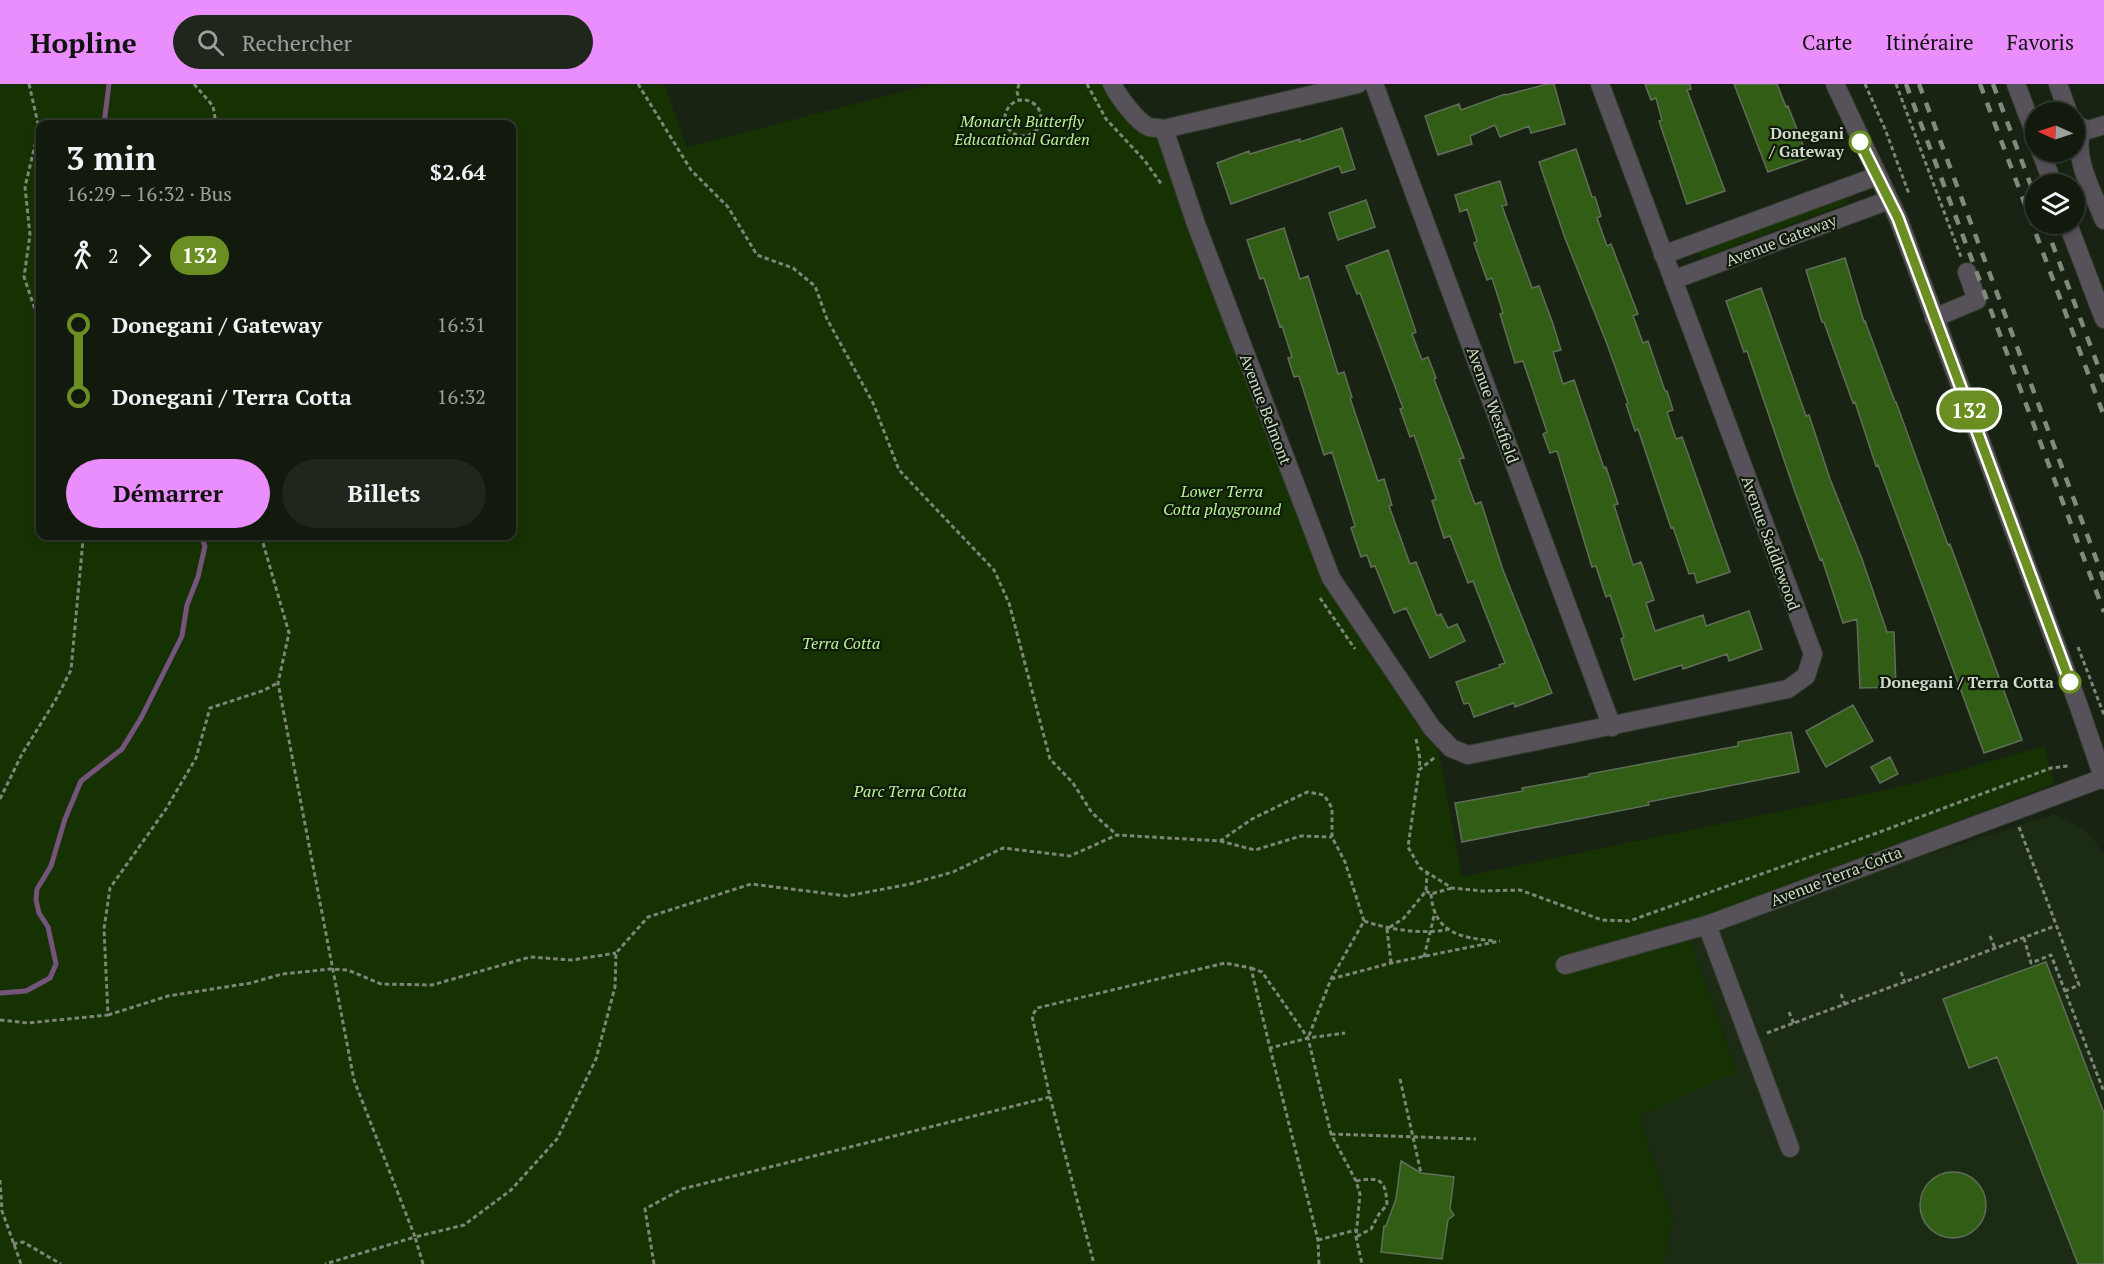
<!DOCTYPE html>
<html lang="fr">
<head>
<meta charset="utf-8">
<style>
  body { margin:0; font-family:"PT Serif",serif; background:#1f271c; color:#f1f3f6; height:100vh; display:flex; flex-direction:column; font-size:22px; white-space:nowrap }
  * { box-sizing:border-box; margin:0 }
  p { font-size:20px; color:#9ca19e }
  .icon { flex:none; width:33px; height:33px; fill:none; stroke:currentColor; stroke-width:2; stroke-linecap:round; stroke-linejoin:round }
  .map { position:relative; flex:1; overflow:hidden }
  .drawer { position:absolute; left:36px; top:36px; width:480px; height:420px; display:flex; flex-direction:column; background:#121a0e; border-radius:12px; box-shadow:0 3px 9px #0003,0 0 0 2px #31382e }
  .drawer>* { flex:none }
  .badge { padding:0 12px; border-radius:20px; font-size:21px; line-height:39px }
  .needle { width:39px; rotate:273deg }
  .controls { position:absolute; left:2025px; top:18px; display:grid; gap:12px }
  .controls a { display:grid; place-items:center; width:60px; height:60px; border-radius:50%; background:#121a0e; box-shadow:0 3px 9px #0003,0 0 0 2px #31382e; font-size:30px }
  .map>.badge { position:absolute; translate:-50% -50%; box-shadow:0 0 0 3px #fff }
  .legs { display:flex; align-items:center; gap:9px; height:66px; padding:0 30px; font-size:20px }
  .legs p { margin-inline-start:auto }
  .headline { display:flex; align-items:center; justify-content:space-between; height:102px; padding:0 30px }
  h1 { font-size:33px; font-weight:700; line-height:45px }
  .action { display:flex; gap:12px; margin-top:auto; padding:12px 30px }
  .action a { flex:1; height:69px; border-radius:36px; background:#ea8dfd; color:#111; font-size:24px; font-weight:700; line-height:69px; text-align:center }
  .action a+a { background:#1f271c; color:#f1f3f6 }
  ul { padding:0 30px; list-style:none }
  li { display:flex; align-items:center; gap:21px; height:72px; font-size:22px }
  li i { display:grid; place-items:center; width:9px; height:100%; margin:0 8px; background:currentColor }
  li i::after { content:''; width:15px; height:15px; margin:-8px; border:4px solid; border-radius:50%; background:#121a0e }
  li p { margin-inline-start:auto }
  li:first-child i { background:linear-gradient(#0000 50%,currentColor 0) }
  li:last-child i { background:linear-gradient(currentColor 50%,#0000 0) }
  header { display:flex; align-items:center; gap:36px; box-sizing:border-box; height:84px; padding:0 30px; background:#ea8dfd; color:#111 }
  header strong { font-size:28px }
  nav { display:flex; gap:33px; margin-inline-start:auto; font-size:21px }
  .search { width:420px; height:54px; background:#1f271c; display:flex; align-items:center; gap:15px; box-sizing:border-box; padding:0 21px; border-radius:33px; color:#9ca19e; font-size:22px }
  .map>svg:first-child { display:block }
  .built { fill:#1c2b14 }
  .green { fill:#163202; fill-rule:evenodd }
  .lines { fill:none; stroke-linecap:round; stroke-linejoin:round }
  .stream { stroke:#75547b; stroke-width:5 }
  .building { fill:#325d14; stroke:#606e5a; stroke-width:1.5 }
  .minor-casing { stroke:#323d2d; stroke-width:20 }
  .path { stroke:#7d8678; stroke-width:3; stroke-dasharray:4.5 3; stroke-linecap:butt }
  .minor { stroke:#575159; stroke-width:18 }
  .rail { stroke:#818a7d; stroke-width:4.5; stroke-dasharray:10 10; stroke-linecap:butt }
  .line-1-casing { stroke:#fff; stroke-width:14 }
  .line-1 { stroke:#6b8e23; stroke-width:9 }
  .stop-1-dot { fill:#fff; stroke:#6b8e23; stroke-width:3 }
  .labels { text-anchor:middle; stroke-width:4.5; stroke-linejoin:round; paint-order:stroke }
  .park-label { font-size:16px; font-style:italic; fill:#b6f694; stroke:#0f1a0a }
  .stop-label { font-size:16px; font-weight:bold; fill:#d2dace; stroke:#0f1a0a; text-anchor:end }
  .street-label { font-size:16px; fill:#d2dace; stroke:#0f1a0a }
</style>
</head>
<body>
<header>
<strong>Hopline</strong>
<div class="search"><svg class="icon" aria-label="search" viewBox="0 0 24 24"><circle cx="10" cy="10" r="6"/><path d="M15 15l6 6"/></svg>Rechercher</div>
<nav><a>Carte</a><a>Itinéraire</a><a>Favoris</a></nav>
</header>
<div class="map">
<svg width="2104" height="1180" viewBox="0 0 2104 1180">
  <rect width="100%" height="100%" fill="#182313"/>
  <path class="built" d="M2054,730L2086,746L2104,770V1180H1663L1673,1136L1639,1032L1737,987L1685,842L1707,841Z"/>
  <path class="green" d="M0,0H664L687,63L933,0H1112L1116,9L1164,45L1331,494L1432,644L1441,680L1462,793L1909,701L2044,662L2054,700L1685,842L1737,988L1639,1032L1673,1136L1663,1180H0ZM40,40H512V452H40Z
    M1846,113L1848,119L1702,174L1699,167Z"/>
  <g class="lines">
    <path class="stream" d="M104,40L109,0
      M0,909L26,907L50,894L56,880L48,843L39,829L36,816L37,805L51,782L65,735L81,697L122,665L141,634L182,552L187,521L198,493L205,462L201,452"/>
  </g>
  <path class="building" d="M1547,0H1554L1565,40L1531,49L1529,42L1500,53L1495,41L1470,52L1472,60L1438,71L1425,32L1459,20L1461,26L1505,10L1506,11Z
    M1645,0H1690L1691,5L1687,6L1725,107L1687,120L1659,37L1662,36L1656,14L1651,16Z
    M1734,0H1777L1786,23L1788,22L1808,74L1768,88Z
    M1342,44L1355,85L1342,89L1339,82L1231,120L1217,79L1249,67L1250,70L1300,55V58Z
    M1576,65L1592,113H1595L1601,132L1597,134L1607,162L1611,160L1638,230L1633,232L1643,259L1648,257L1665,307H1667L1673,326L1667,328L1676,355L1682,353L1730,488L1697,499L1694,489L1689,490L1673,443L1671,444L1638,345L1635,347L1626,320L1628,319L1607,260L1565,154L1539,78Z
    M1500,97L1507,121L1502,122L1532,204L1539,202L1553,240L1561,266L1553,268L1563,300L1574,296L1604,384L1606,383L1618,420L1614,421L1633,481L1641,478L1654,516L1646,519L1655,547L1703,531L1706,542L1749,527L1762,565L1729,577L1727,570L1683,585L1682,581L1634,596L1621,555L1624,553L1610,511L1606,513L1596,482L1592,483L1557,367L1550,369L1543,350L1547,348L1523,277L1515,279L1500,230L1503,229L1492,194L1487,196L1474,159L1477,157L1467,125L1460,128L1455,111Z
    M1366,116L1375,143L1338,156L1329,129Z
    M1284,144L1300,195L1308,192L1338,290L1344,288L1352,313L1350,314L1378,397L1384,395L1392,421L1389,422L1410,480L1416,478L1437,532L1441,530L1448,544L1457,540L1465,557L1430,574L1406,524L1394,529L1375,482L1371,483L1367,471L1361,473L1351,444L1355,442L1332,368L1324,371L1299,292L1294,293L1288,274L1292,273L1282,242L1280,243L1264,194L1260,195L1247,156Z
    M1388,166L1416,248L1412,250L1422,276L1428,273L1436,294L1434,295L1464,374L1459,375L1469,404L1475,420L1481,418L1503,486L1552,609L1515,623L1514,619L1474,633L1469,619L1464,620L1456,598L1500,583L1499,581L1505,579L1473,497L1468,499L1450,452L1444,454L1432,417L1436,415L1414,351L1410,353L1400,325L1403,324L1380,262L1360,209L1357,210L1346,182Z
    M1845,174L1864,238L1865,237L1895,318H1896L1948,461L1950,460L2022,656L1984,669L1878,381L1876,382L1855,318L1853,319L1824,238H1822L1806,186Z
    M1761,204L1806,332L1809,331L1830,395L1862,475L1887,548H1894L1896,603L1860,604L1857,535L1843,539L1822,475L1820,476L1795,408L1747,267L1744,268L1726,217Z
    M1853,621L1873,657L1826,683L1806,647Z
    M1791,648L1799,688L1648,718L1649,721L1462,758L1455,719L1523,707L1522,704L1589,692V690L1738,662V658Z
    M1890,673L1898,690L1880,699L1871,683Z
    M2046,878L2104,1029V1180H2078L1997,973L1969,984L1943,915Z
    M1401,1077L1421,1089L1454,1093L1450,1125L1454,1131L1448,1136L1442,1175L1381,1168L1384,1142H1386L1396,1115Z
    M1920 1121a33 33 0 1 1 66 0a33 33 0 1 1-66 0Z"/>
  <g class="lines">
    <defs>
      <path id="minor" d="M1112,0C1118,12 1137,38 1149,43C1153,44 1160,44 1164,45L1196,140L1331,494L1432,644L1451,664L1468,671L1788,605L1806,592L1813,570L1600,0
        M1374,0L1612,643
        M1835,0L1898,134L2078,620L2104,696
        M2016,0L2036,53
        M2058,0L2068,28
        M2074,40L2088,46L2104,41
        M1164,45L1358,0
        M2082,45C2072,74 2093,108 2104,136
        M2041,68L2053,100
        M2068,140L2104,235
        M1663,171L1877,92
        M1673,196L1889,116
        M1934,234L1977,216L1967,188
        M1707,841L1790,1064
        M1565,881L1707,841L2103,694"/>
    </defs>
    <use href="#minor" class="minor-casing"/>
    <path class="path" d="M29,0L39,44L25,103L30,151L24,193L40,240
      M194,0L213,22L216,40
      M638,0L691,86L728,123L757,171L793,184L815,202L827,235L873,319L899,386L994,486L1009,519L1050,675L1073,699L1092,729L1117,751
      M1019,0L1017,7L1019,16
      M1087,0L1106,35L1145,77L1162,101
      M1865,0L1885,45L1909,110
      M1896,0L1961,173
      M1005 34a18 18 0 1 1 36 0a18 18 0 1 1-36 0Z
      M261,452L289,549L278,599L354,996L415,1153L325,1180
      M1320,514L1355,565
      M2078,563L2104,631
      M1416,655L1420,675L1419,686
      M1434,674L1419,686L1408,763L1420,784L1452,804L1482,807L1520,806L1602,836L1629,837L1877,749L2051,684L2068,682
      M0,715L22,670L55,617L71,586L83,456L81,452
      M2019,743L2079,901L2065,907
      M1220,757L1255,766L1301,752L1332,753
      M1426,807L1431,810L1452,804
      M1431,810C1434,850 1462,854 1495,857
      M1364,837C1391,846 1419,850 1447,846
      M1990,852L1995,864
      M2024,854L2031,879L2051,871L2104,1008
      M1424,873L1435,828
      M1391,879L1387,845L1404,834L1426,807L1427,789
      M1251,884L1262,888L1308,954L1331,1050L1356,1097L1360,1110L1356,1153L1362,1180
      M1901,888L1905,899
      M1331,895L1391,879L1500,857
      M1841,910L1845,921
      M1789,928L1794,940
      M108,931L168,912L251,899L282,890L331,885L348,886L381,900L432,901L530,873L572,876L616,869
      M0,936L28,939L108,931L104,845L110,804L166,725L196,674L210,624L262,607L278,599
      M1767,949L2055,842
      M1270,964L1318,1156L1319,1180
      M1400,995L1421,1089
      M1050,1013L1094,1180
      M1331,1050L1476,1055
      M0,1096L2,1127L21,1180
      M1356,1097C1380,1092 1386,1096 1387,1121L1379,1130L1371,1145L1356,1153
      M1318,1156L1356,1146
      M13,1160L23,1158L61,1180
      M423,1180L415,1153L464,1141L511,1106L557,1055L596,975L615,903L616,869L648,833L751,800L847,812L910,800L953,788L1003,764L1070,772L1117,751L1220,757L1252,735L1307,708L1324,711L1332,724V753L1345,778L1364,837L1331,895L1308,954
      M654,1180L645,1125L682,1105L1050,1013L1032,932L1037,924L1225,879L1251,884L1270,964L1308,954L1345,949"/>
    <use href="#minor" class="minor"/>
    <path class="rail" d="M1906,0L2104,528
      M1919,0L2104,496
      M1980,0L2104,332
      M1993,0L2036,115
      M2045,140L2104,298"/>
  </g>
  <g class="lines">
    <defs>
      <path id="line-1" d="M1860,58L1898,134L2070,598"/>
    </defs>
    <use href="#line-1" class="line-1-casing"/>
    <use href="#line-1" class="line-1"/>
  </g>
  <g class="stop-1-dot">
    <circle cx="1860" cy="58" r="10"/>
    <circle cx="2070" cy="598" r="10"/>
  </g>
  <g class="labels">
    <g class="park-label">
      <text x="1022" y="43">Monarch Butterfly<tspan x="1022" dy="18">Educational Garden</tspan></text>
      <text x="1222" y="413">Lower Terra<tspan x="1222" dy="18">Cotta playground</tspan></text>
      <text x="841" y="565">Terra Cotta</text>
      <text x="910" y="713">Parc Terra Cotta</text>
    </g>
    <g class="stop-label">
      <text x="1844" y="55">Donegani<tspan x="1844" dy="18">/ Gateway</tspan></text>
      <text x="2054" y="604">Donegani / Terra Cotta</text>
    </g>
    <g class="street-label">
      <text transform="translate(1781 156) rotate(-21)" y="6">Avenue Gateway</text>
      <text transform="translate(1493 321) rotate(70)" y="6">Avenue Westfield</text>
      <text transform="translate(1266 325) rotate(69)" y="6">Avenue Belmont</text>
      <text transform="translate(1771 459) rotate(70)" y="6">Avenue Saddlewood</text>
      <text transform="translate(1836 792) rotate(-21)" y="6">Avenue Terra-Cotta</text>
    </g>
  </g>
</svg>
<div class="controls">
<a><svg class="needle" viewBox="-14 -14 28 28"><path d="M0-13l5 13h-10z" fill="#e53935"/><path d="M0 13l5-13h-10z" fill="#9ca19e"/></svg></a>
<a><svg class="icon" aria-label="layers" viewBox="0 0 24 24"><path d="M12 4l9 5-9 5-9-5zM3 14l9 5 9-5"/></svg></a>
</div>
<b class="badge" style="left:1969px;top:326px;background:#6b8e23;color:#fff">132</b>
<section class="drawer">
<div class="headline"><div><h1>3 min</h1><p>16:29 – 16:32 · Bus</p></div><b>$2.64</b></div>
<div class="legs"><svg class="icon" aria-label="walk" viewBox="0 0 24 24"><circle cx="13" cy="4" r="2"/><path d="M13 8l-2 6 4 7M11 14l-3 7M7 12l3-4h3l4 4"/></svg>2<svg class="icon" aria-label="forward" viewBox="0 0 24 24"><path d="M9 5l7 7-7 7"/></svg><b class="badge" style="background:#6b8e23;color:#fff">132</b></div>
<ul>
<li><i style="color:#6b8e23"></i><b>Donegani / Gateway</b><p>16:31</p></li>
<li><i style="color:#6b8e23"></i><b>Donegani / Terra Cotta</b><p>16:32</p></li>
</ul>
<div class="action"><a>Démarrer</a><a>Billets</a></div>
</section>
</div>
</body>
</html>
